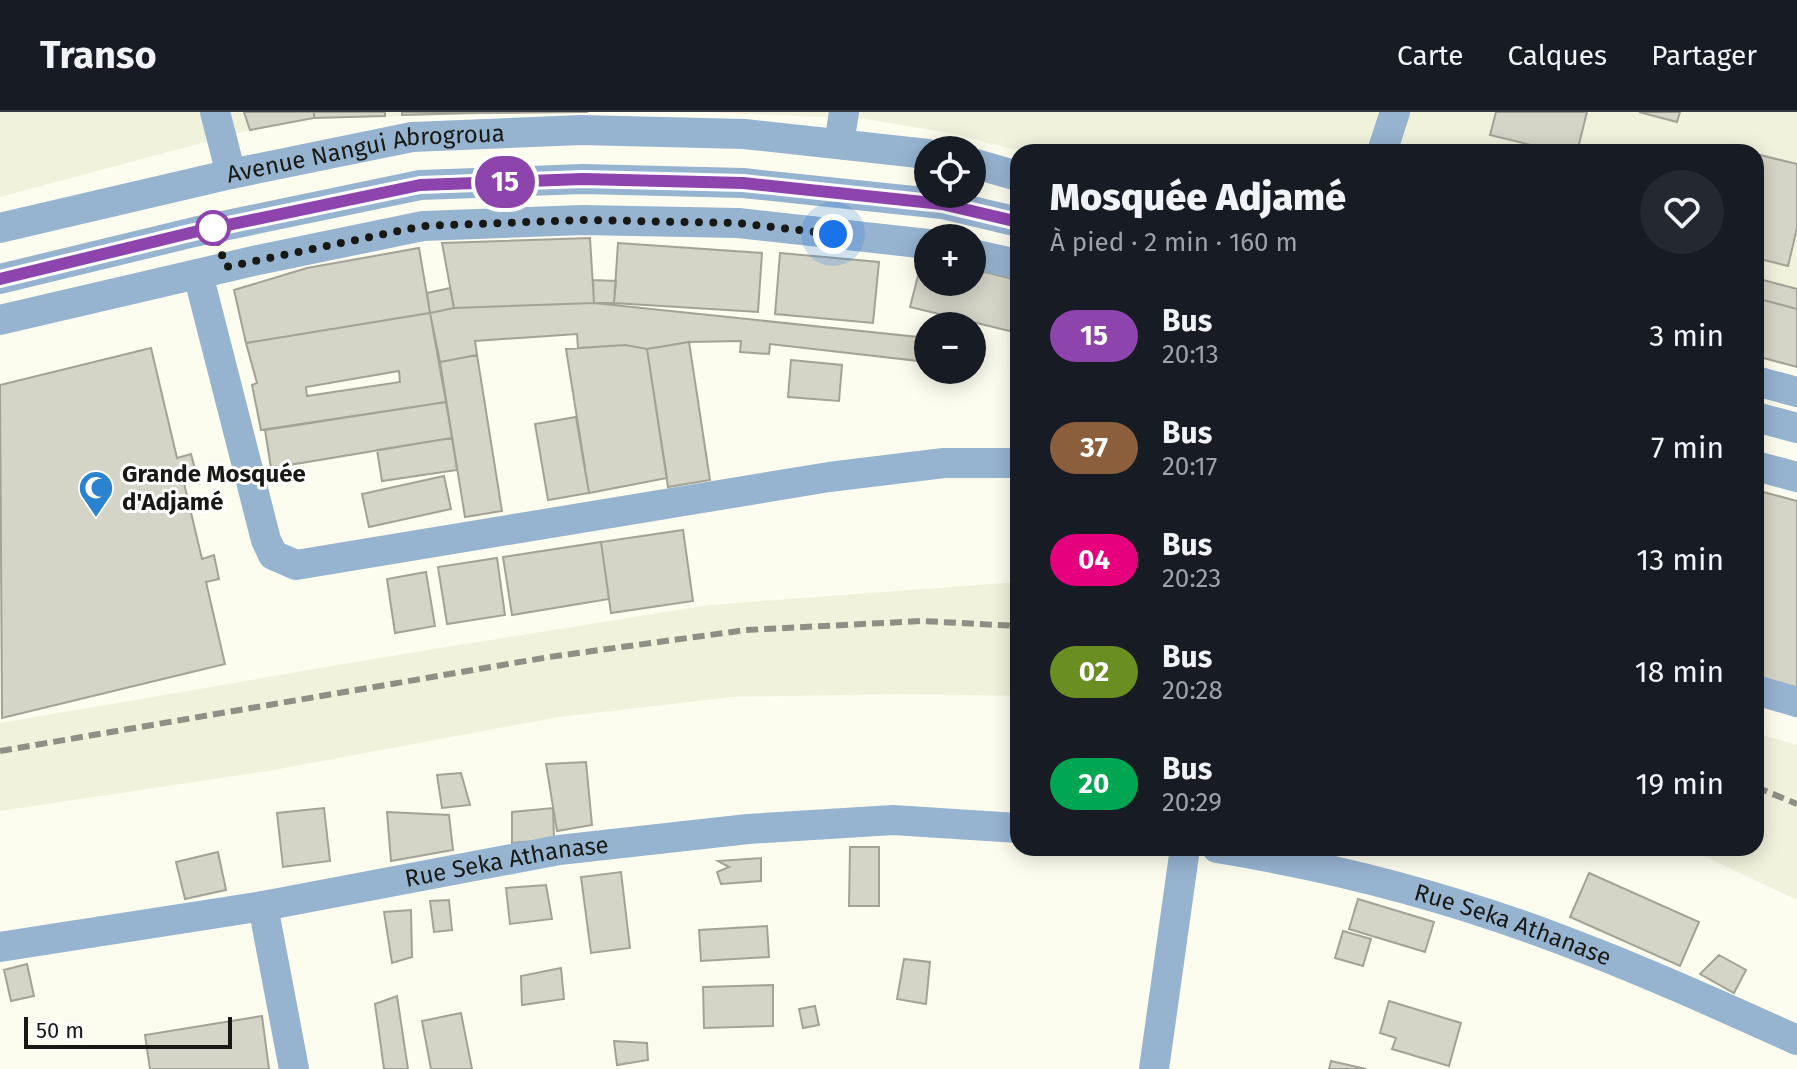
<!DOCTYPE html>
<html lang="fr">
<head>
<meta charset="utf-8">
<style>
  body { margin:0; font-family:"Fira Sans",sans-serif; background:#242831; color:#f1f3f6; height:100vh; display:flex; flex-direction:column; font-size:30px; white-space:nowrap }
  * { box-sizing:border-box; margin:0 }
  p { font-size:26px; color:#9ea1a6 }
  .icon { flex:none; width:44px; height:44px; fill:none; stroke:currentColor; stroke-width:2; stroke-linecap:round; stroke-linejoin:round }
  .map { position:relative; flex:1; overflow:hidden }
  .side { position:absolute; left:1010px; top:32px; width:754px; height:712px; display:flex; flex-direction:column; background:#171b24; border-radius:24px; box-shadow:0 4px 20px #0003 }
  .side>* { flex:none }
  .badge { padding:0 16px; border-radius:26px; font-size:28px; line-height:52px }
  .tools { position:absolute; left:914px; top:24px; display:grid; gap:16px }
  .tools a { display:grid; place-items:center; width:72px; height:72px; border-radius:50%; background:#171b24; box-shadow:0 4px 20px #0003; font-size:40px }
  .scale { position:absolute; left:24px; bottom:20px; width:208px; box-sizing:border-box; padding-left:8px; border:4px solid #181914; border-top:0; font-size:22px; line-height:28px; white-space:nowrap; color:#181914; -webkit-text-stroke:6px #fff; paint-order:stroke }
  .you { position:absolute; width:40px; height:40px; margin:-20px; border:6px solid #fff; border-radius:50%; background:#1a73e8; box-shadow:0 0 0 12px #1a73e833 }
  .map>.badge { position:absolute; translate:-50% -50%; box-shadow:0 0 0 4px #fff }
  .round { display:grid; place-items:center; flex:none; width:84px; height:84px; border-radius:42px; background:#242831 }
  .summary { display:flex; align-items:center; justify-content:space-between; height:136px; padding:0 40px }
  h1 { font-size:38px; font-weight:800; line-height:60px }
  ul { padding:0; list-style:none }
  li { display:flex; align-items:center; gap:24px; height:112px; padding:0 40px }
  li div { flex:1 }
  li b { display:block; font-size:30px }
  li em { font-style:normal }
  li .badge { min-width:88px; font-weight:700; text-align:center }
  header { display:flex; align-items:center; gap:48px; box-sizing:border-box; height:112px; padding:0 40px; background:#171b24; border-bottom:2px solid #363941 }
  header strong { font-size:38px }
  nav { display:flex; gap:44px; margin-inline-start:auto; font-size:28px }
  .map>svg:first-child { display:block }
  .built { fill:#f1f2dc }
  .building { fill:#d4d4c7; stroke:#a2a396; stroke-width:2; fill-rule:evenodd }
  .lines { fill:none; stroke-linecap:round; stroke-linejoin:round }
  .minor { stroke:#96b3d0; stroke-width:30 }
  .rail { stroke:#8e8f85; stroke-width:6; stroke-dasharray:12 6; stroke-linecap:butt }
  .line-casing { stroke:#fff; stroke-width:18 }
  .line { stroke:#8e44ad; stroke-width:12 }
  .walk { stroke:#181914; stroke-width:8; stroke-dasharray:0 14.4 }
  .stop-dot { fill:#fff; stroke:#8e44ad; stroke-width:4 }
  .labels { text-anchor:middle; stroke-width:6; stroke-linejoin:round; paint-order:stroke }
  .street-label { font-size:24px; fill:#181914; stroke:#fff }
  .poi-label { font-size:24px; font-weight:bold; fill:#181914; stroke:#fff; text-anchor:start }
</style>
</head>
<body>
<header>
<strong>Transo</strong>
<nav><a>Carte</a><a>Calques</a><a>Partager</a></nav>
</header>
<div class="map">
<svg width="1797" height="957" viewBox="0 0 1797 957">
  <rect width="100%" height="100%" fill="#fcfdee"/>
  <path class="built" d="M0,0H588L314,6L250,18L0,85Z
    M705,0H1797V255L1756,244V40H1024L954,22L866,7Z
    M1018,470V584L901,582L732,585L559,605L268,659L0,699V611L397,543L709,493Z
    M1756,621L1797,633V788L1687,736H1756Z"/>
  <path class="building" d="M244,0H314V6L250,18Z
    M314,0H385V4L314,6Z
    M402,0H474V1L402,3Z
    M474,0H588L474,1Z
    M1496,0H1587L1577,40H1560L1490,23Z
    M1639,0H1680L1677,10Z
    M1756,42L1797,52V116L1788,154L1756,146Z
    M590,126L594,191L454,196L442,131Z
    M618,131L762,141L758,200L614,191Z
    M419,136L430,201L246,231L234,178L307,156Z
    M780,141L879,150L873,211L775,202Z
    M923,144L928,146V170H972V157L1018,168V221L910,195Z
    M1756,166L1797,177V197L1756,186Z
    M593,168L616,169L614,191H594Z
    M450,176L454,196L430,201L427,181Z
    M1756,186L1797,197V255L1756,244Z
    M594,191L918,225L919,249L770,232L769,242L740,240L741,229L689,230L647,237L625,233L578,236L577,222L475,229L477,243L440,250L430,201L454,196Z
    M430,201L446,290L261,318L252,273L257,271L246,231ZM399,259L400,270L307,284L306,275Z
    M689,230L710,368L668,375L647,237Z
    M625,233L647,237L667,366L589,381L566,237Z
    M151,236L177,346L191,342L198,368L184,371L202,447L214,443L219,467L206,470L225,552L2,606L0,273Z
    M477,243L502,399L465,405L440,250Z
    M791,248L842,253L839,289L788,285Z
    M446,290L452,326L271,356L265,318Z
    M576,305L589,381L548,388L535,312Z
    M452,326L457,358L382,369L377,338Z
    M444,364L451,397L369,415L362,382Z
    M1756,378L1797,389V579L1756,568Z
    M683,418L693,489L611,501L601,430Z
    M601,430L609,487L512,503L503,445Z
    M497,446L505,503L447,512L438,455Z
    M426,460L435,514L395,521L387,467Z
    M586,650L592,713L557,719L546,652Z
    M461,661L470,693L442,696L437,663Z
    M324,696L330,749L283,755L277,701Z
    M553,696L554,727L512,731V700Z
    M387,700L449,703L453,738L391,749Z
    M850,735H879V794H849Z
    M1341,736H1368L1367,743Z
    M218,740L226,778L185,787L176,750Z
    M761,746V769L721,772L717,760L729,755L718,749Z
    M621,760L630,836L591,841L581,765Z
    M1589,761L1699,810L1680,854L1570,805Z
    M546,773L552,807L510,812L506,776Z
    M1358,787L1434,810L1425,840L1349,817Z
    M449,788L452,818L434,820L430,789Z
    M411,798L412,845L392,851L384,800Z
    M767,814L769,845L701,849L699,818Z
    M1343,819L1371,827L1363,854L1335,846Z
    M1719,843L1746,858L1734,881L1700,862Z
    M904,847L930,850L926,892L897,887Z
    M27,852L34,884L11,889L4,858Z
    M561,856L564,887L522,893L521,864Z
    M773,873V914L704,916L703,875Z
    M397,884L408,957H384L375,892Z
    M1389,889L1461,911L1449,954L1392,937L1396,926L1380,921Z
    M815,894L819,913L803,916L799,897Z
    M461,901L472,957H431L422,909Z
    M262,904L269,957H150L145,923Z
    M614,929L647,931L648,948L617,953Z
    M1331,949L1366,957H1329Z"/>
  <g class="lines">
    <g class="minor">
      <path d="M215,0L231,62"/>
      <path d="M839,32L844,0"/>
      <path d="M1382,40L1395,0"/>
      <path d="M972,51L1018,64"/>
      <path id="s1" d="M0,116L231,62L412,25L581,18L744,22L928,42"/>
      <path d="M972,142L1018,152"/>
      <path d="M198,162L266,428L273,443L296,453L829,365L944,351H1018"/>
      <path d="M0,167L194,120L420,73L583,67L743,71L942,92L1018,110"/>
      <path d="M0,208L253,149L423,114L582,108L738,111L928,132"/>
      <path d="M1756,269L1797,280"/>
      <path d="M1756,305L1797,316"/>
      <path d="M1756,354L1797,365"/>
      <path d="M1756,578L1797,590"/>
      <path id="s2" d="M1217,736C1333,755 1452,786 1562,828C1642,858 1719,893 1797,928"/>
      <path d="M263,794L294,957"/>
      <path id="s3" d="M0,835L263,794L559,738L748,717L893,708L1018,716"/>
      <path d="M1154,957L1185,736"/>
    </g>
    <path class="rail" d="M0,639L549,545L746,518L922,509L1018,514
      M1756,675L1797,692"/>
  </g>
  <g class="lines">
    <defs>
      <path id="line" d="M0,167L194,120L420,73L583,67L743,71L942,92L1018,110"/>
    </defs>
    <use href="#line" class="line-casing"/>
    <use href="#line" class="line"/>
    <path class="walk" d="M213,116L226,155L423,114L582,108L738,111L833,122"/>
  </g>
  <defs>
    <symbol id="mosque-pin" viewBox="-11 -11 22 30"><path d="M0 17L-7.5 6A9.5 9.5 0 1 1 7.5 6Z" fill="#2b82d0" stroke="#fff"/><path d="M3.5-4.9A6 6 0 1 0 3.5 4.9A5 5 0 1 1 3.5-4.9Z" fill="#fff"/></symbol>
  </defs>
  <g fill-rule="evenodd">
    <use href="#mosque-pin" x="76" y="356" width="40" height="54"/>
  </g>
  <circle class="stop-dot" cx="213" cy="116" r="16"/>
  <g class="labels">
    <g class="street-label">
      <text dy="8" stroke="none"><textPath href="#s1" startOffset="374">Avenue Nangui Abrogroua</textPath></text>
      <text dy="8" stroke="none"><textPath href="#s3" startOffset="514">Rue Seka Athanase</textPath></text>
      <text dy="8" stroke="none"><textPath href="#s2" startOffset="306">Rue Seka Athanase</textPath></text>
    </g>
    <g class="poi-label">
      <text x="122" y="370">Grande Mosquée<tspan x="122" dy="28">d'Adjamé</tspan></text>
    </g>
  </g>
</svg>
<div class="tools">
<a><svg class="icon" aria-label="locate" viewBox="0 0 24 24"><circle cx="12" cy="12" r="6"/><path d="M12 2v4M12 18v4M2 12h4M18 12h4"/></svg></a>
<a>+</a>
<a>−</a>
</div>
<div class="scale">50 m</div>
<div class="you" style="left:833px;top:122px"></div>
<b class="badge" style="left:505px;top:70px;background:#8e44ad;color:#fff">15</b>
<section class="side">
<div class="summary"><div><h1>Mosquée Adjamé</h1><p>À pied · 2 min · 160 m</p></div><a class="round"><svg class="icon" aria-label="heart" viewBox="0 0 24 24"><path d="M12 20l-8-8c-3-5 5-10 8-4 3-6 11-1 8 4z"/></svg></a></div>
<ul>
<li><span class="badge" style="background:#8e44ad;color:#fff">15</span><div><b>Bus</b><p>20:13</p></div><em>3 min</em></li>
<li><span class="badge" style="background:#8b5e3c;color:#fff">37</span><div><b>Bus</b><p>20:17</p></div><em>7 min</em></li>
<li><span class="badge" style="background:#e6007e;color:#fff">04</span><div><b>Bus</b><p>20:23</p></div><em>13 min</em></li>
<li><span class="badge" style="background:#6b8e23;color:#fff">02</span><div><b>Bus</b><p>20:28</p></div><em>18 min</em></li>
<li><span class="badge" style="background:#00a651;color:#fff">20</span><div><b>Bus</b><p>20:29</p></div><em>19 min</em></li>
</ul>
</section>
</div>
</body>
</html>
